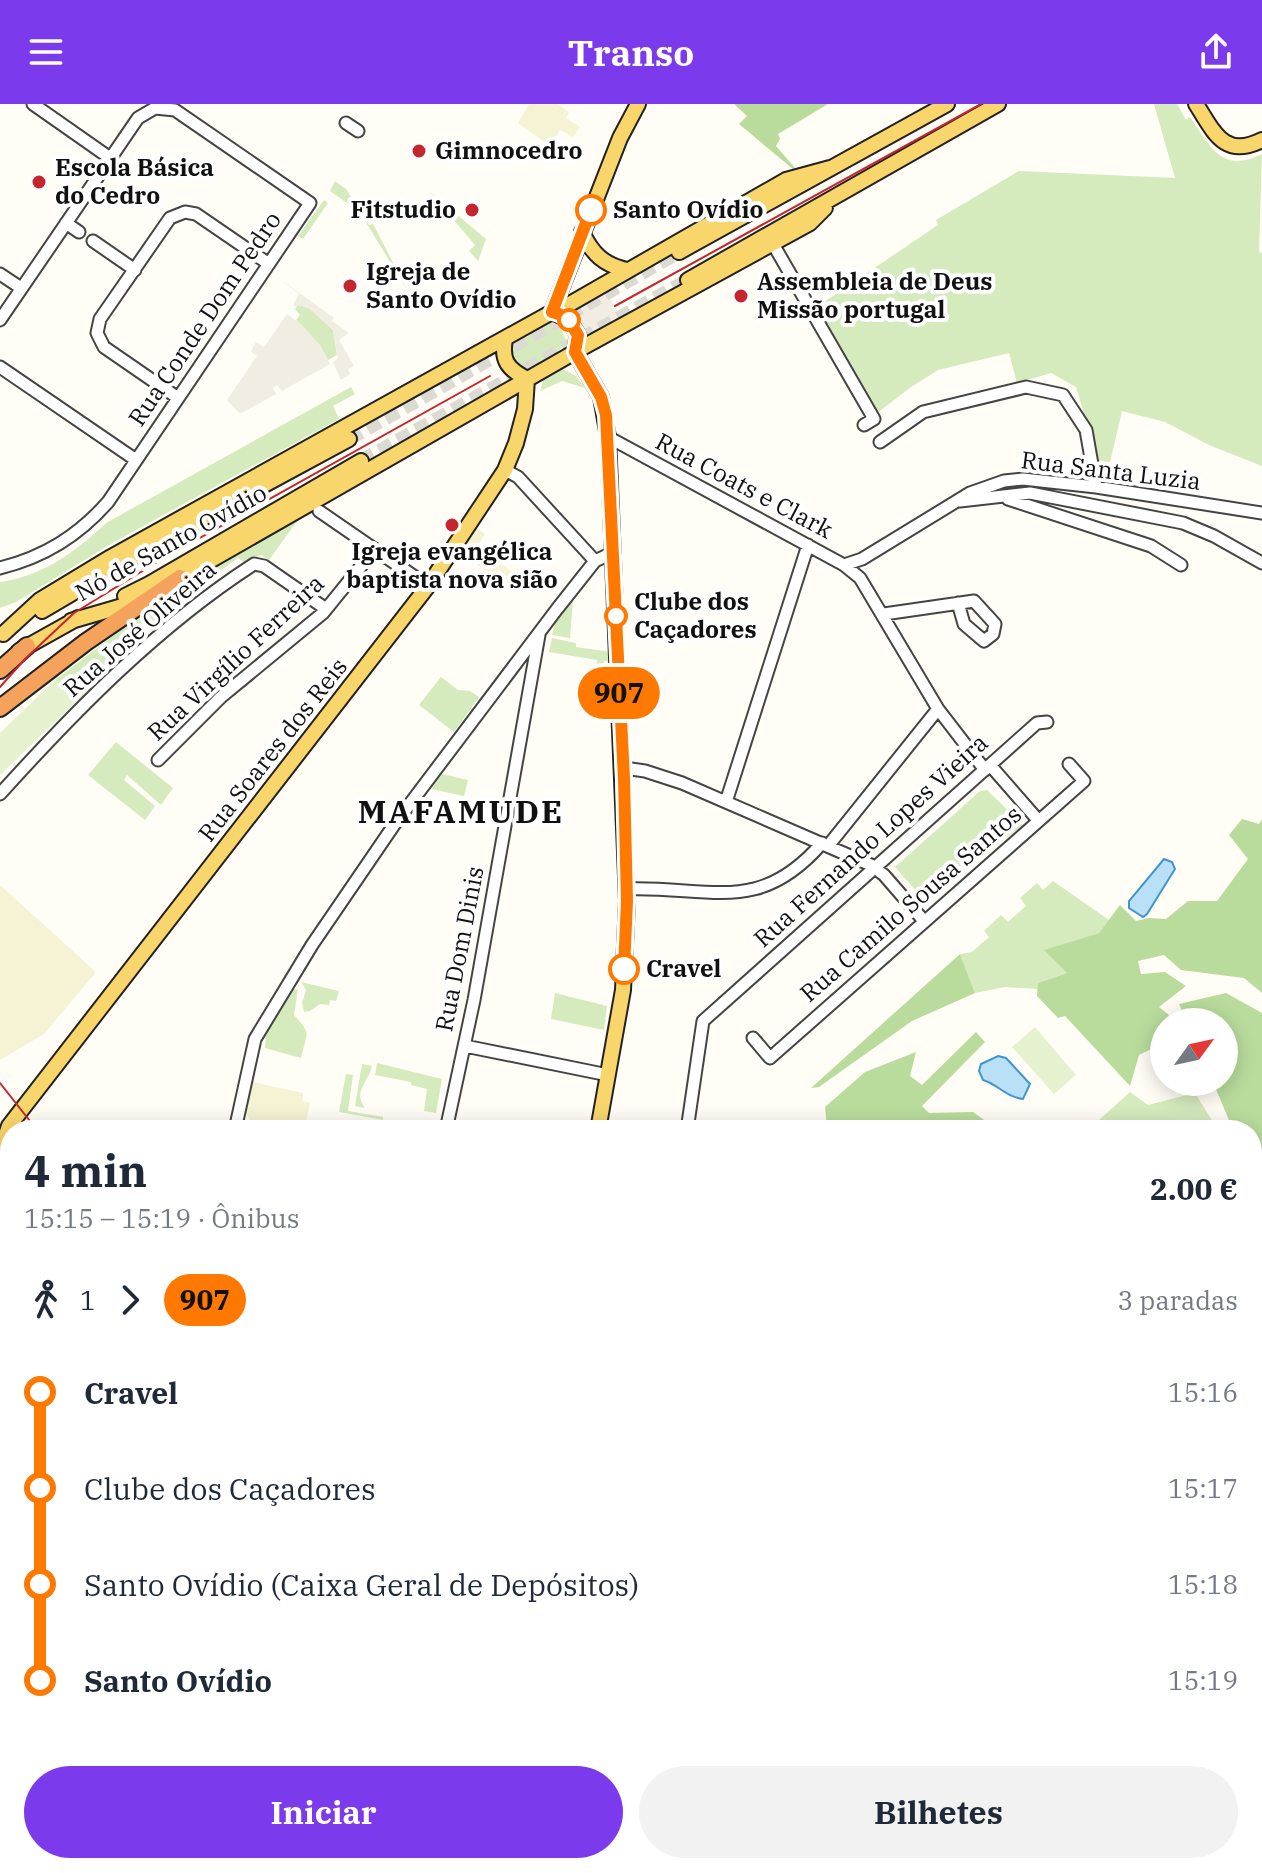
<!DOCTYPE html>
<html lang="pt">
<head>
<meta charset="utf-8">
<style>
  body { margin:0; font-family:"IBM Plex Serif",serif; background:#f2f2f3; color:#1f2937; height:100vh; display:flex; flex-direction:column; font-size:30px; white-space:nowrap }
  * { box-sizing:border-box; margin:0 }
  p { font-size:26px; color:#747a83 }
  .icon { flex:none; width:44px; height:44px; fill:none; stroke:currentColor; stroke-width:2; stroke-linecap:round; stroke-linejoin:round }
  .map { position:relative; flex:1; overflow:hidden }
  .side { position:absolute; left:0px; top:1016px; width:1262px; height:754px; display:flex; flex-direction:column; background:#fff; border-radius:32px 32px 0 0; box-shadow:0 4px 20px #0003 }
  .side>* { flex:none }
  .badge { padding:0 16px; border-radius:26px; font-size:28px; line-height:52px }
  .needle { width:52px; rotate:57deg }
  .controls { position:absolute; left:1150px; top:904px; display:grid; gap:16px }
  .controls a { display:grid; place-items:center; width:88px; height:88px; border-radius:50%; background:#fff; box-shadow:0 4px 20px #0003; font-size:40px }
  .map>.badge { position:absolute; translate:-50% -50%; box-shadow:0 0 0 4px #fff }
  .legs { display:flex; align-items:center; gap:12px; height:88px; padding:0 24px; font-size:26px }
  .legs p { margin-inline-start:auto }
  .overview { display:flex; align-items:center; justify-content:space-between; height:136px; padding:0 24px }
  h1 { font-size:44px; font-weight:800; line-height:60px }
  .action { display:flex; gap:16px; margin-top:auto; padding:16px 24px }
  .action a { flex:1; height:92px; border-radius:48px; background:#7c3aed; color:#fff; font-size:32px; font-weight:800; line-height:92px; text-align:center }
  .action a+a { background:#f2f2f3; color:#1f2937 }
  ul { padding:0 24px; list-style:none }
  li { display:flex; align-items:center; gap:28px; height:96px; font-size:30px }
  li i { display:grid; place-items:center; width:12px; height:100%; margin:0 10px; background:currentColor }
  li i::after { content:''; width:20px; height:20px; margin:-10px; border:6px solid; border-radius:50%; background:#fff }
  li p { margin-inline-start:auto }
  li:first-child i { background:linear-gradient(#0000 50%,currentColor 0) }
  li:last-child i { background:linear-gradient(currentColor 50%,#0000 0) }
  header { display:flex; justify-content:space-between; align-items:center; height:104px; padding:0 24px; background:#7c3aed; color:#fff; font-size:36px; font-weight:800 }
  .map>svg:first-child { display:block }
  .industrial { fill:#eee6ef }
  .farmland { fill:#f6f3d4 }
  .green { fill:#d5ebbd }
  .forest { fill:#b9dc9c }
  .pitch { fill:#e6f2cf }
  .plaza { fill:#f1ede2 }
  .water { fill:#b9e0f7; stroke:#3f96cf; stroke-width:2 }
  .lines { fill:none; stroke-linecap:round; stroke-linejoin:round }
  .major-tunnel { stroke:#dbdad3; stroke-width:14; stroke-dasharray:14 7; stroke-linecap:butt }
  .minor-casing { stroke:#444; stroke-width:15 }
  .major-casing { stroke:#222; stroke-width:18 }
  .highway-casing { stroke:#222; stroke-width:20 }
  .minor { stroke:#fff; stroke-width:11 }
  .major { stroke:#f9d66b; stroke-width:14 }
  .highway { stroke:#f5a25d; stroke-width:16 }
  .tram { stroke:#c4262e; stroke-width:2 }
  .line-1-casing { stroke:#fff; stroke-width:18 }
  .line-1 { stroke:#ff7900; stroke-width:12 }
  .poi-dot { fill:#c4262e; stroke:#fff; stroke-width:3 }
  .stop-1-dot { fill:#fff; stroke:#ff7900; stroke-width:4 }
  .labels { text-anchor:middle; stroke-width:8; stroke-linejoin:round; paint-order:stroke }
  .poi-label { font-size:24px; font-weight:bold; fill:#111; stroke:#fff; text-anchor:start }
  .stop-label { font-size:24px; font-weight:bold; fill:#111; stroke:#fff; text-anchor:start }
  .street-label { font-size:24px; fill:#111; stroke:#fff }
  .district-label { font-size:32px; font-weight:bold; letter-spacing:2px; fill:#111; stroke:#fff }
</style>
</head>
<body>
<header><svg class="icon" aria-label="menu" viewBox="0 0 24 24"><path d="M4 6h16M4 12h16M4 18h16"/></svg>Transo<svg class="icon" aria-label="share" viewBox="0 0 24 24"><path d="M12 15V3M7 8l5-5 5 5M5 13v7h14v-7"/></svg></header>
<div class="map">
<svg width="1262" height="1769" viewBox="0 0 1262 1769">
  <rect width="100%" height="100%" fill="#fffdf5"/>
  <path class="industrial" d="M1262,1087V1769H1147L1142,1760H1252V1098Z"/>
  <path class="farmland" d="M529,0H558L569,8L566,14L580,23L573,33L560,26L550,42L518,19Z
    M477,424L485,430L478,441L516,471L508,484L461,448Z
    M0,781L96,868L44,930L0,956Z
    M253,978L303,989V997L310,999L304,1026L255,1025L246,1009Z"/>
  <path class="green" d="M1154,0H1177L1186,16L1190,13C1211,43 1221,70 1262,50L1259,148L1262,149V362L1209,341L1165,318L1122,307L1105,380L1076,283L1051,269L1017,279L1009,249L938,266L911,283L876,310L821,213L824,198L938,121L936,116L1019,67L1175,74Z
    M335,77L346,85L369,121L373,120L415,201L408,205L409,189L364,115L357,106L330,87Z
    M430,88L486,135L478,157L469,147L475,141Z
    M324,96L328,99L303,135L298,132Z
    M298,201L309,204L333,226L337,251L328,256L319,240L296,216L300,211L295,205Z
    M548,220L561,224L566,237C561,247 541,262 529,265C522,266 517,261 512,256L513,241Z
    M563,265L576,272L585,284L562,277L540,287L543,277Z
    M351,283L355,290L333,302L339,315L114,438L16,498L0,504V478C41,473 77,447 106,419Z
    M298,416L269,456L261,451L245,459L238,454L184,493L116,550L120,558L77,597L55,576L163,494Z
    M573,496L570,534L552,531L555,518Z
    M552,534L576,539V543L611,548L612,558L604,557V572L595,571L597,556L549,548Z
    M441,573L458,586L470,587L479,593L454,628L419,601Z
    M116,638L173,684L161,701L127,671L124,676L155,702L145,716L88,671Z
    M442,670L468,676L464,692L431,685Z
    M987,686L1023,721L924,796L895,763L980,687Z
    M1053,777L1109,816L1099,829L1045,846L1067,869L1038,879V885L1005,883L975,889L960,850L972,848L989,833L984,827L1001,811L1008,818L1026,802L1020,794L1037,779L1043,786Z
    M301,878L339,887L336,897L330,896L329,901L320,900L310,907L304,908L302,899L306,886Z
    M293,885H298L294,911C312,931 307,927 301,954L265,944L266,931Z
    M555,889L607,902L604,926L551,915Z
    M377,959L442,975L436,1009L424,1007L427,985L411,981V978L375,971Z
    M362,960L372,962C369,978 352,987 365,1004L355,1002Z
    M346,970L353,971L348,1007L383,1013V1016L339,1008Z
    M1130,988L1148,1001L1195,989L1218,1026H1088Z
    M428,1760H569L578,1769H437Z
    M1054,1760H1142L1147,1769H1048Z"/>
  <path class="forest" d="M734,0H828L778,30L780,35L776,42L795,64L793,65L739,20L747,12Z
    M1242,715L1259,720L1262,715V889L1244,874L1181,866L1164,851L1138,857L1141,870L1165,868L1186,882L1159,903L1168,910L1171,918H1164V939L1139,951L1130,982L1065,912L1058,914L1037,892L1038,879L1067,869L1044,846L1099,829L1120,801L1136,817L1149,814L1166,815L1188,797H1217L1248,755L1229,731Z
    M960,850L975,889L912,917L819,983L811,984Z
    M1226,889L1262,909V1087L1252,1098V1026H1233L1213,978H1224V918H1187L1179,900Z
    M976,928L985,938L922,1002L929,1009L973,1008L998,1026H834L827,1023L825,1003L865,968L916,948L910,972L922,981Z
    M1262,1103V1140L1254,1137C1250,1124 1253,1113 1262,1103Z
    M1262,1170V1311L1252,1358V1216Z
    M569,1760H1054L1048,1769H578Z"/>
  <path class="pitch" d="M55,576L77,597L0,671V629Z
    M1035,923L1076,971L1054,990L1012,943Z"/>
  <path class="plaza" d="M277,173L334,214L332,217L349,229L339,236L354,262L348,265L350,270L341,276L333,258L338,255L333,226L309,204L298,201L296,203L293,201L299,190Z
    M604,184L621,214L585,234L568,204Z
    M287,210L302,221L319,240L330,260L282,287L277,281L273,284L276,290L240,310L227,296L257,252L251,247L256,238L264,243Z"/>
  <path class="water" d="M1164,755L1172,758L1175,765L1147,810L1143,813L1129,804V797Z
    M998,952L1006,954L1030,980L1023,995C1004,992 999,981 983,976L979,967L981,960Z"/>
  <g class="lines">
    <path class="major-tunnel" d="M349,335L679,148
      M361,357L688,176"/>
    <defs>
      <path id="minor" d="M33,0L110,54
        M346,19L358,27
        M66,119L79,128
        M93,137L135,166
        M773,140L874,315L864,321
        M0,170L21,184
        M0,216L138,14L155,4L175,6L310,99L108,398C78,432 44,453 0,464
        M0,263L136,356
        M178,294L104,243L97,229L100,215L170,114L185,108L196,110L269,160
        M608,333L844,461L860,474L938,605L985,666
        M880,338L923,308L1026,283L1063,291L1086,326L1096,383
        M505,366L518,373L595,457
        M1008,395L1151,442L1181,461
        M960,397L1030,389L1183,419L1214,432L1262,459
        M319,407L428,482
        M844,461L862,455L970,389L1004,377L1023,375L1096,383L1262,409
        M884,510L974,497L995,520L993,530L984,537L964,520L958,499
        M158,656L221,593L323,509L375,445
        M990,661L1038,716
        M624,664L645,667L682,679L871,761L884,771L924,817
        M0,690C76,606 158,522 254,460L264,462L326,505
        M726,698L808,441
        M828,742L938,605
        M627,785C710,782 759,812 822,739
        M753,934L770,954L1084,677L1069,660
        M465,942L608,971
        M235,1026L255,935L312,841L394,721L557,505L595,457L614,448
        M446,1026L474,896L539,531
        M687,1026L703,917L1037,619L1047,618
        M0,1209L10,1205
        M0,1333L10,1297
        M0,1350L10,1362
        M0,1528L10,1509
        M57,1760L63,1769
        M402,1760L409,1769
        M418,1760L431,1769
        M97,1769L101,1760"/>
      <path id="major" d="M1196,0C1214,28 1224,55 1262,36
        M582,128C592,150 604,161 627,166
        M679,148L947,0
        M688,176L998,0
        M552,208L620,34L638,0
        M554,209L786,76L830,64
        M505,235C501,257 508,265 527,275
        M576,247L810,119L825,104
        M575,248L601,293L608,333L627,797L623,886L598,1026
        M125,492L149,480L361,357
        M42,507L166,434L349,335
        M71,517L126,501L142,493
        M3,530L40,496L111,453L552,208L568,215L578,231L575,248L171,479
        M19,547L78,514
        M0,1076L4,1037L9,1022L428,482L505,366L516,339L525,305L527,275
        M387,1769L393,1760"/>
      <path id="highway" d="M0,566L27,542
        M0,604L86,538L180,474"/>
    </defs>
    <use href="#minor" class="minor-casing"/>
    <use href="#major" class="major-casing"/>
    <use href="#highway" class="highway-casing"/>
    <use href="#minor" class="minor"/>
    <use href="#major" class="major"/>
    <use href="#highway" class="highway"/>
    <path class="tram" d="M615,202L981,0
      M0,583L25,555L74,509L162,455L490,272
      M0,979L37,1026"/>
  </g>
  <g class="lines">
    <defs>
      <path id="line-1" d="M591,106L552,208C567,211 570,219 578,231L575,248L601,293L606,311L624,675L627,797L624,865"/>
    </defs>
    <use href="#line-1" class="line-1-casing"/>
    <use href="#line-1" class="line-1"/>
  </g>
  <g class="poi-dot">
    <circle cx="419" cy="47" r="8"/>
    <circle cx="39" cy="78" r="8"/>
    <circle cx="472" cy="106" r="8"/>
    <circle cx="350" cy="182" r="8"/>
    <circle cx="741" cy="192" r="8"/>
    <circle cx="452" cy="421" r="8"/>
  </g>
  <g class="stop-1-dot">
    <circle cx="591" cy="106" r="14"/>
    <circle cx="569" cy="216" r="10"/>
    <circle cx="616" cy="512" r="10"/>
    <circle cx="624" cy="865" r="14"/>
  </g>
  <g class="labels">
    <g class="poi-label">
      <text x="435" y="55">Gimnocedro</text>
      <text x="55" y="72">Escola Básica<tspan x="55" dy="28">do Cedro</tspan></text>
      <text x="456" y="114" text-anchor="end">Fitstudio</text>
      <text x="366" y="176">Igreja de<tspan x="366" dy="28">Santo Ovídio</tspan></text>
      <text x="757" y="186">Assembleia de Deus<tspan x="757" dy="28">Missão portugal</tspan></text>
      <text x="452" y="456" text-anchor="middle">Igreja evangélica<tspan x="452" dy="28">baptista nova sião</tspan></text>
    </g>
    <g class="stop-label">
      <text x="613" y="114">Santo Ovídio</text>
      <text x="634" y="506">Clube dos<tspan x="634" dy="28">Caçadores</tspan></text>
      <text x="646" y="873">Cravel</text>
    </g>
    <g class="street-label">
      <text transform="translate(205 215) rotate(-56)" y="8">Rua Conde Dom Pedro</text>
      <text transform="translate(1111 367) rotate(7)" y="8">Rua Santa Luzia</text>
      <text transform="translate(744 382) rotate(28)" y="8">Rua Coats e Clark</text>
      <text transform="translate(171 439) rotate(-29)" y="8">Nó de Santo Ovídio</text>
      <text transform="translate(140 525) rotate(-41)" y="8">Rua José Oliveira</text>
      <text transform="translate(236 554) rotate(-43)" y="8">Rua Virgílio Ferreira</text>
      <text transform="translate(273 646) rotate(-52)" y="8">Rua Soares dos Reis</text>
      <text transform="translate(871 737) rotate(-42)" y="8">Rua Fernando Lopes Vieira</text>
      <text transform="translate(911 800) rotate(-41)" y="8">Rua Camilo Sousa Santos</text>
      <text transform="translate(460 845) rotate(-79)" y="8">Rua Dom Dinis</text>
    </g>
    <g class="district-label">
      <text x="461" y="719">MAFAMUDE</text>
    </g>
  </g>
</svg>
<div class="controls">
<a><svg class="needle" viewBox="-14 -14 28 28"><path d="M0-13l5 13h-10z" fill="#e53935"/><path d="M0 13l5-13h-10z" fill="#747a83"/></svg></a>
</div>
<b class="badge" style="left:619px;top:589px;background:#ff7900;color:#111">907</b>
<section class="side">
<div class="overview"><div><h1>4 min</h1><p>15:15 – 15:19 · Ônibus</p></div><b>2.00 €</b></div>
<div class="legs"><svg class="icon" aria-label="walk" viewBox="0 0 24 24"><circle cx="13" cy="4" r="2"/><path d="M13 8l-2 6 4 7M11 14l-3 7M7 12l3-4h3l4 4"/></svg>1<svg class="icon" aria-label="forward" viewBox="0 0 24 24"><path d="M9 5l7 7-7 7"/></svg><b class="badge" style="background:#ff7900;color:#111">907</b><p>3 paradas</p></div>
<ul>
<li><i style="color:#ff7900"></i><b>Cravel</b><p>15:16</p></li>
<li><i style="color:#ff7900"></i><span>Clube dos Caçadores</span><p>15:17</p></li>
<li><i style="color:#ff7900"></i><span>Santo Ovídio (Caixa Geral de Depósitos)</span><p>15:18</p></li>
<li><i style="color:#ff7900"></i><b>Santo Ovídio</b><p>15:19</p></li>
</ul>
<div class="action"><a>Iniciar</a><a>Bilhetes</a></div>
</section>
</div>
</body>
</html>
